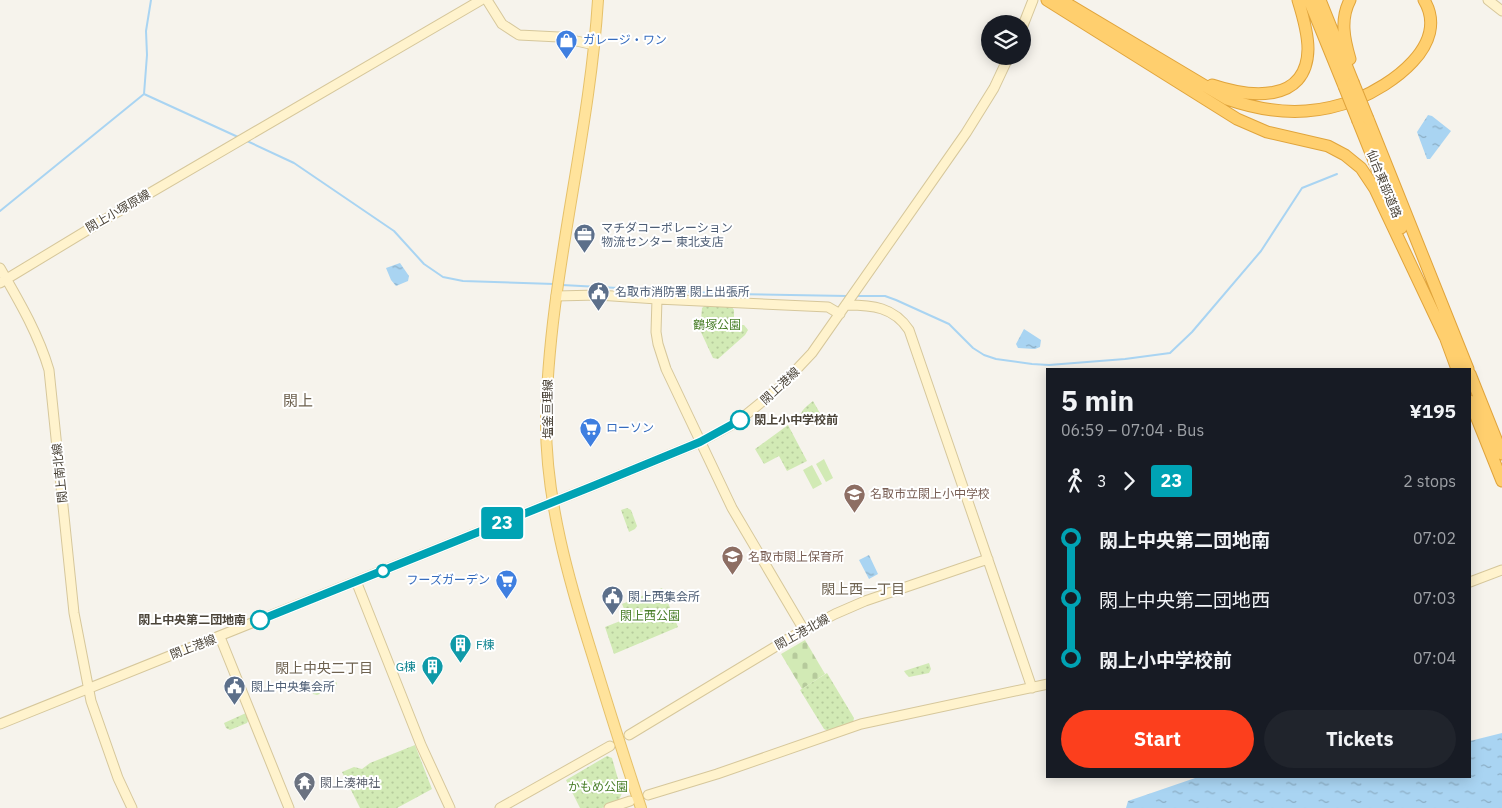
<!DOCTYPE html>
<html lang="en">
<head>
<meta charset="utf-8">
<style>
  body { margin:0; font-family:"IBM Plex Sans","Noto Sans JP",sans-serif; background:#20242c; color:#f1f3f6; height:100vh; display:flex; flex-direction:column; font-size:19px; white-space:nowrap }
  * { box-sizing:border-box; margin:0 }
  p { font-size:16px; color:#9ea1a6 }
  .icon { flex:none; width:28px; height:28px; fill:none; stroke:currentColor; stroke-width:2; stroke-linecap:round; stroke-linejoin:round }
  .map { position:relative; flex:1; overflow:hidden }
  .drawer { position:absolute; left:1046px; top:368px; width:425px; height:410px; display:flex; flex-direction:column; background:#171b24; border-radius:0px; box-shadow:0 2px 12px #0003 }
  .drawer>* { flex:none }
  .badge { padding:0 10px; border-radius:4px; font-size:18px; line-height:32px }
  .tools { position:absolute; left:981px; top:15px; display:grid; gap:10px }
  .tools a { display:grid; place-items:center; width:50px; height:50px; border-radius:50%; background:#171b24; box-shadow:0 2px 12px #0003; font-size:25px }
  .map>.badge { position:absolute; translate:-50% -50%; box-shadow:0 0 0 2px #fff }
  .legs { display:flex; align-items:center; gap:8px; height:55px; padding:0 15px; font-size:16px }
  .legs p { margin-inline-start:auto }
  .summary { display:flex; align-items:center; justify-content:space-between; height:85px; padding:0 15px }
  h1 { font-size:28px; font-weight:700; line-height:38px }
  .action { display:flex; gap:10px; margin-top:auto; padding:10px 15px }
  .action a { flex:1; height:58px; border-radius:30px; background:#fc3f1d; color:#fff; font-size:20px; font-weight:700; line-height:58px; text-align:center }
  .action a+a { background:#20242c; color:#f1f3f6 }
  ul { padding:0 15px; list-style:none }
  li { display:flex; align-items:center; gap:18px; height:60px; font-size:19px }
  li i { display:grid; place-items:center; width:8px; height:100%; margin:0 6px; background:currentColor }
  li i::after { content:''; width:12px; height:12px; margin:-6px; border:4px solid; border-radius:50%; background:#171b24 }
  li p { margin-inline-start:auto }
  li:first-child i { background:linear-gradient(#0000 50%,currentColor 0) }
  li:last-child i { background:linear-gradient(currentColor 50%,#0000 0) }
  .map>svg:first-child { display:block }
  .cemetery { fill:url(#cemetery-stones) }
  .park { fill:url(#park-dots) }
  .pitch { fill:#d2eab5 }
  .water { fill:url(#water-ripples) }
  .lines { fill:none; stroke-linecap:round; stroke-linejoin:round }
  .stream { stroke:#a9d4f2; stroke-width:2 }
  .secondary-casing { stroke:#d6c79b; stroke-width:11 }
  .primary-casing { stroke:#e6c16a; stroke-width:12 }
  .highway-casing { stroke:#e0a43c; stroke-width:13 }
  .secondary { stroke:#fff3cd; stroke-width:9 }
  .primary { stroke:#ffe39c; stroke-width:10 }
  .highway { stroke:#ffcf6e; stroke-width:11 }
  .highway-bridge-casing { stroke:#e0a43c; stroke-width:13; stroke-linecap:butt }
  .highway-bridge { stroke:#ffcf6e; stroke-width:11 }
  .line-1-casing { stroke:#fff; stroke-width:11 }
  .line-1 { stroke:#00a3b4; stroke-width:8 }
  .stop-1-dot { fill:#fff; stroke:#00a3b4; stroke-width:2.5 }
  .labels { text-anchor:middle; stroke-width:4; stroke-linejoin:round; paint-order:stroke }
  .shop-label { font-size:12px; fill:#366cbe; stroke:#fff; text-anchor:start }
  .street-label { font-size:12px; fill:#4b4439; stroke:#fff }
  .service-label { font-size:12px; fill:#4e5e75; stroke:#fff; text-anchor:start }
  .park-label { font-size:12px; fill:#4a7f2a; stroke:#fff }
  .stop-label { font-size:12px; font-weight:bold; fill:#4b4439; stroke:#fff; text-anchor:start }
  .education-label { font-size:12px; fill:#785e54; stroke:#fff; text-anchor:start }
  .culture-label { font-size:12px; fill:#0d838f; stroke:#fff; text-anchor:start }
  .worship-label { font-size:12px; fill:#5b616d; stroke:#fff; text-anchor:start }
  .neighbourhood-label { font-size:14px; fill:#6e6250; stroke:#fff }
  .quarter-label { font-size:15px; fill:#6e6250; stroke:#fff }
</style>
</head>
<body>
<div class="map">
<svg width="1502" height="808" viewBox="0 0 1502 808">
  <defs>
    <pattern id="cemetery-stones" width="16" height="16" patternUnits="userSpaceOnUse" patternTransform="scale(1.25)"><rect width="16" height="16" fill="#d2eab5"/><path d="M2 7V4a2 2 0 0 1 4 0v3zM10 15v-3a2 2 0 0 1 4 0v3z" fill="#b6ca9c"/></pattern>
    <pattern id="park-dots" width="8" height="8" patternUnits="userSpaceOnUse" patternTransform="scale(1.25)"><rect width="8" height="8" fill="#d2eab5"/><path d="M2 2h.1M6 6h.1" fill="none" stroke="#b6ca9c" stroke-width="1.8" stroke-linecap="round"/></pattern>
    <pattern id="water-ripples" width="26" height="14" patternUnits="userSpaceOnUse" patternTransform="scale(1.25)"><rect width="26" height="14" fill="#a9d4f2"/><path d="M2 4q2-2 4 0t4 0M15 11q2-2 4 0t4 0" fill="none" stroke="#8caec5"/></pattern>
  </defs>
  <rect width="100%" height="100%" fill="#f6f3ec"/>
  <path class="cemetery" d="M805,640L825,674L802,689L781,654Z"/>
  <path class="park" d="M705,305L732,307L734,310V325H744L748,330L745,335L718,359L713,358L700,330L702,308Z
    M813,401L821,415L807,422L802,421C798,411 806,407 813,401Z
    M788,425L807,461L787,471L779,456L764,464L755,449Z
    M627,508L631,510L637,526L635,529L629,532L621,510Z
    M662,588L678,627L614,654L605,627L628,618L622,604Z
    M929,663L931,669L929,673L909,677L906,674L904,671Z
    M827,673L854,718L853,723L828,731L824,729L800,690Z
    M335,679L337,684L335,688L317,695L313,694L311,688Z
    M246,713L249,719L247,723L230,730L226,728L224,723Z
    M415,745L432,789L397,808H360L342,772L354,767L362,769L370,763Z
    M607,756L612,758L622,793L619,800L602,808H580L566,780Z"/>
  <path class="pitch" d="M824,459L833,478L826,482L816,464Z
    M812,465L822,484L813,489L803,470Z"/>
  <path class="water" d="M1428,115L1432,116L1451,131L1430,159H1427L1417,132Z
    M400,263L409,276L408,281L396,286L391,280L386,268Z
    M1024,329L1041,340L1040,347L1035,349L1018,348L1016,344Z
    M869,555L878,574L869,579L859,560Z
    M1502,733V808H1126L1128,801L1201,776H1470V741Z"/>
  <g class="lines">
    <path class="stream" d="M144,94L147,55L146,31L151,0
      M247,141L294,163L394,231L424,264L443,277L463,281L554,284
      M0,211L144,94L238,137
      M562,285L731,294L847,296
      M856,296H885L896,300L949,324L973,348L984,355L996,359L1032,364L1049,365L1125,359L1170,353L1192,332L1261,251L1302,188L1337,174"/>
    <defs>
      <path id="secondary" d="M487,0L502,24L519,35L559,37L594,45
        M1488,0L1502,11
        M1022,28L1033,0
        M0,268C19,301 38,333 49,370L74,613L91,701L118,778L132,808
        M0,283L114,214L481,0
        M556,296L598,295L657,299
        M847,305C872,305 894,307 909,330L1032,688
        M356,581L421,745L450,808
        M1470,582L1502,570
        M804,630L732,508L666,369L658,344L656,332L657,299L828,307L840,314
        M220,637L289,808
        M0,724L593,486L700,442L737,422L779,388L812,353L966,133L994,88L1009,56
        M629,735L793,636L835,614L865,601L988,559
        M648,795L717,774L861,724L1048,684
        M500,808L610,746
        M609,808L630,801"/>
      <path id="primary" d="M598,0C589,142 548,280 546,423C546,501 569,581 592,654C608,706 624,757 641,808"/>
      <path id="highway" d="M1047,0L1237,119L1267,132L1328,146L1345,155L1361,168L1375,189L1445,337
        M1061,0L1227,99C1253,108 1278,113 1306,111C1322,110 1339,106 1355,100C1390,86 1451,45 1424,0
        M1309,0L1344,86
        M1320,0L1353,82
        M1350,59C1344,39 1340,19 1350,0
        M1212,85C1248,97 1307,105 1308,49C1308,33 1303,16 1298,0
        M1368,119L1468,369
        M1358,121L1401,228
        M1443,331L1457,369
        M1470,374L1502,454
        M1470,401L1502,481"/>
    </defs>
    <use href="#secondary" class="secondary-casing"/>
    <use href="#primary" class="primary-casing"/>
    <use href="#highway" class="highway-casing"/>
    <use href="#secondary" class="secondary"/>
    <use href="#primary" class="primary"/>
    <use href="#highway" class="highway"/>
    <defs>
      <path id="highway-bridge" d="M1353,82L1368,119
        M1344,86L1358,121"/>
    </defs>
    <use href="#highway-bridge" class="highway-bridge-casing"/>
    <use href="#highway-bridge" class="highway-bridge"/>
  </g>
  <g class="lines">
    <defs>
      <path id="line-1" d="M260,620L593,486L700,442L740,420"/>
    </defs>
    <use href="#line-1" class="line-1-casing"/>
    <use href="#line-1" class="line-1"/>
  </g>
  <defs>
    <symbol id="shop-pin" viewBox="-11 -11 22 30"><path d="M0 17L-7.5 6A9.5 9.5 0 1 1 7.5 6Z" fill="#3f7fe0" stroke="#fff"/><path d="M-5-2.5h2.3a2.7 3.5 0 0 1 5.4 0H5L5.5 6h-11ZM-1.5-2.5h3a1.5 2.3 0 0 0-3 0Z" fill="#fff"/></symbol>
    <symbol id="office-pin" viewBox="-11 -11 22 30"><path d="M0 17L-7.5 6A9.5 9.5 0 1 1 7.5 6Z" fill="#5c6f8a" stroke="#fff"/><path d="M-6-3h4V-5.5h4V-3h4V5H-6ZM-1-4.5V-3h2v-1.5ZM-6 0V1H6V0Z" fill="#fff"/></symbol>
    <symbol id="civic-pin" viewBox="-11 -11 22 30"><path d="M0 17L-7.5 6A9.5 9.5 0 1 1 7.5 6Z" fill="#5c6f8a" stroke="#fff"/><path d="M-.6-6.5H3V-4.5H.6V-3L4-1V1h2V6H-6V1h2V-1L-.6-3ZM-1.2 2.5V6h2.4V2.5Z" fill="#fff"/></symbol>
    <symbol id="supermarket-pin" viewBox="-11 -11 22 30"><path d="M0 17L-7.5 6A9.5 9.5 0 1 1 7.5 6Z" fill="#3f7fe0" stroke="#fff"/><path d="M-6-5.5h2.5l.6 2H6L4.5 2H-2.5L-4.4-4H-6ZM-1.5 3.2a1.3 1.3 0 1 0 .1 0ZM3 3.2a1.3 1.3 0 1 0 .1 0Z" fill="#fff"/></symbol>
    <symbol id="school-pin" viewBox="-11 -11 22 30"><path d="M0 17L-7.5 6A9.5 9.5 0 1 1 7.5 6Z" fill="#8d6e63" stroke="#fff"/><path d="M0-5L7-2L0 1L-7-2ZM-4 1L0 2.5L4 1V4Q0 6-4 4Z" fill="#fff"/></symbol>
    <symbol id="building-pin" viewBox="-11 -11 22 30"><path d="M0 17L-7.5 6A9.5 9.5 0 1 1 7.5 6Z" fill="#0f9aa8" stroke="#fff"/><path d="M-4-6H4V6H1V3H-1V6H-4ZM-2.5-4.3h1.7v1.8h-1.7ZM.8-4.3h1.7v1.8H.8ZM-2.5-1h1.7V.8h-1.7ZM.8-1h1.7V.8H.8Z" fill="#fff"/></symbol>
    <symbol id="temple-pin" viewBox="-11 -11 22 30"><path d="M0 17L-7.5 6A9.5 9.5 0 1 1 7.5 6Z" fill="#6b7280" stroke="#fff"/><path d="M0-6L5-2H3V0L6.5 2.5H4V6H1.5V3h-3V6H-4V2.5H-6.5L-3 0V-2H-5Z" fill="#fff"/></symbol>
  </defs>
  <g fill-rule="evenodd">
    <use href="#shop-pin" x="554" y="28" width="25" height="34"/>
    <use href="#office-pin" x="572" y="222" width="25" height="34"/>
    <use href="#civic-pin" x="586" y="280" width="25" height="34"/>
    <use href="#supermarket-pin" x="578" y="416" width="25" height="34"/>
    <use href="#school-pin" x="842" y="482" width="25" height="34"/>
    <use href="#school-pin" x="720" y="544" width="25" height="34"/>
    <use href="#supermarket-pin" x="494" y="568" width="25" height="34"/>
    <use href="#civic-pin" x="600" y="584" width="25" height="34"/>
    <use href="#building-pin" x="448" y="632" width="25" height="34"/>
    <use href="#building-pin" x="420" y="654" width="25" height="34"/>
    <use href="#civic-pin" x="222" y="674" width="25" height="34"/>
    <use href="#temple-pin" x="292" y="770" width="25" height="34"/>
  </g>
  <g class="stop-1-dot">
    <circle cx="740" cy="420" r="9"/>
    <circle cx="383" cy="571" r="6"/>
    <circle cx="260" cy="620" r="9"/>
  </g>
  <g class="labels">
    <g class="shop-label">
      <text x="583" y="44">ガレージ・ワン</text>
      <text x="606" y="432">ローソン</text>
      <text x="490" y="584" text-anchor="end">フーズガーデン</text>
    </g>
    <g class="street-label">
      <text transform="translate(1384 184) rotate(68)" y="4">仙台東部道路</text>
      <text transform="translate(118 211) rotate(-30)" y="4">閖上小塚原線</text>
      <text transform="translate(780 386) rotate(-43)" y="4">閖上港線</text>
      <text transform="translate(548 409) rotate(-90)" y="4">塩釜亘理線</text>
      <text transform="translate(60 473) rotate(-96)" y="4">閖上南北線</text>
      <text transform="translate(802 632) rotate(-29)" y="4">閖上港北線</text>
      <text transform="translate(193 647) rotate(-21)" y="4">閖上港線</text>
    </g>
    <g class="service-label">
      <text x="601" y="232">マチダコーポレーション<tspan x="601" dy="14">物流センター 東北支店</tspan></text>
      <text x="615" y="296">名取市消防署 閖上出張所</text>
      <text x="628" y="601">閖上西集会所</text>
      <text x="251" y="691">閖上中央集会所</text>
    </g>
    <g class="park-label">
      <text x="717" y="329">鶴塚公園</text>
      <text x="650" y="620">閖上西公園</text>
      <text x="598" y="791">かもめ公園</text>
    </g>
    <g class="stop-label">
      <text x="754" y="424">閖上小中学校前</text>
      <text x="246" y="624" text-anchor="end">閖上中央第二団地南</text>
    </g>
    <g class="education-label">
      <text x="870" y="498">名取市立閖上小中学校</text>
      <text x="748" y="561">名取市閖上保育所</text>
    </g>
    <g class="culture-label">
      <text x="476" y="649">F棟</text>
      <text x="416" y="671" text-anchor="end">G棟</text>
    </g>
    <g class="worship-label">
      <text x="320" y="787">閖上湊神社</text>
    </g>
    <g class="neighbourhood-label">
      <text x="863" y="594">閖上西一丁目</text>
      <text x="324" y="673">閖上中央二丁目</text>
    </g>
    <g class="quarter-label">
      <text x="298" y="406">閖上</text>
    </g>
  </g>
</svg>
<div class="tools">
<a><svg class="icon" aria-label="layers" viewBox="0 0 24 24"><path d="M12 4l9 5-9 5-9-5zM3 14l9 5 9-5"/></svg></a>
</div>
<b class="badge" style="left:502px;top:523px;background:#00a3b4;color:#fff">23</b>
<section class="drawer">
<div class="summary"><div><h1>5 min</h1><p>06:59 – 07:04 · Bus</p></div><b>¥195</b></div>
<div class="legs"><svg class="icon" aria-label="walk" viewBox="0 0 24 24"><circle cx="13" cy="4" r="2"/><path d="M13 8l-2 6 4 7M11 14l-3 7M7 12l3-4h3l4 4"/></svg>3<svg class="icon" aria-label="forward" viewBox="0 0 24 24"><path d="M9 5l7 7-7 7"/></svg><b class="badge" style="background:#00a3b4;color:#fff">23</b><p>2 stops</p></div>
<ul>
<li><i style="color:#00a3b4"></i><b>閖上中央第二団地南</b><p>07:02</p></li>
<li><i style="color:#00a3b4"></i><span>閖上中央第二団地西</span><p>07:03</p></li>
<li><i style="color:#00a3b4"></i><b>閖上小中学校前</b><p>07:04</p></li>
</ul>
<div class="action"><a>Start</a><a>Tickets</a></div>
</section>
</div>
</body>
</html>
